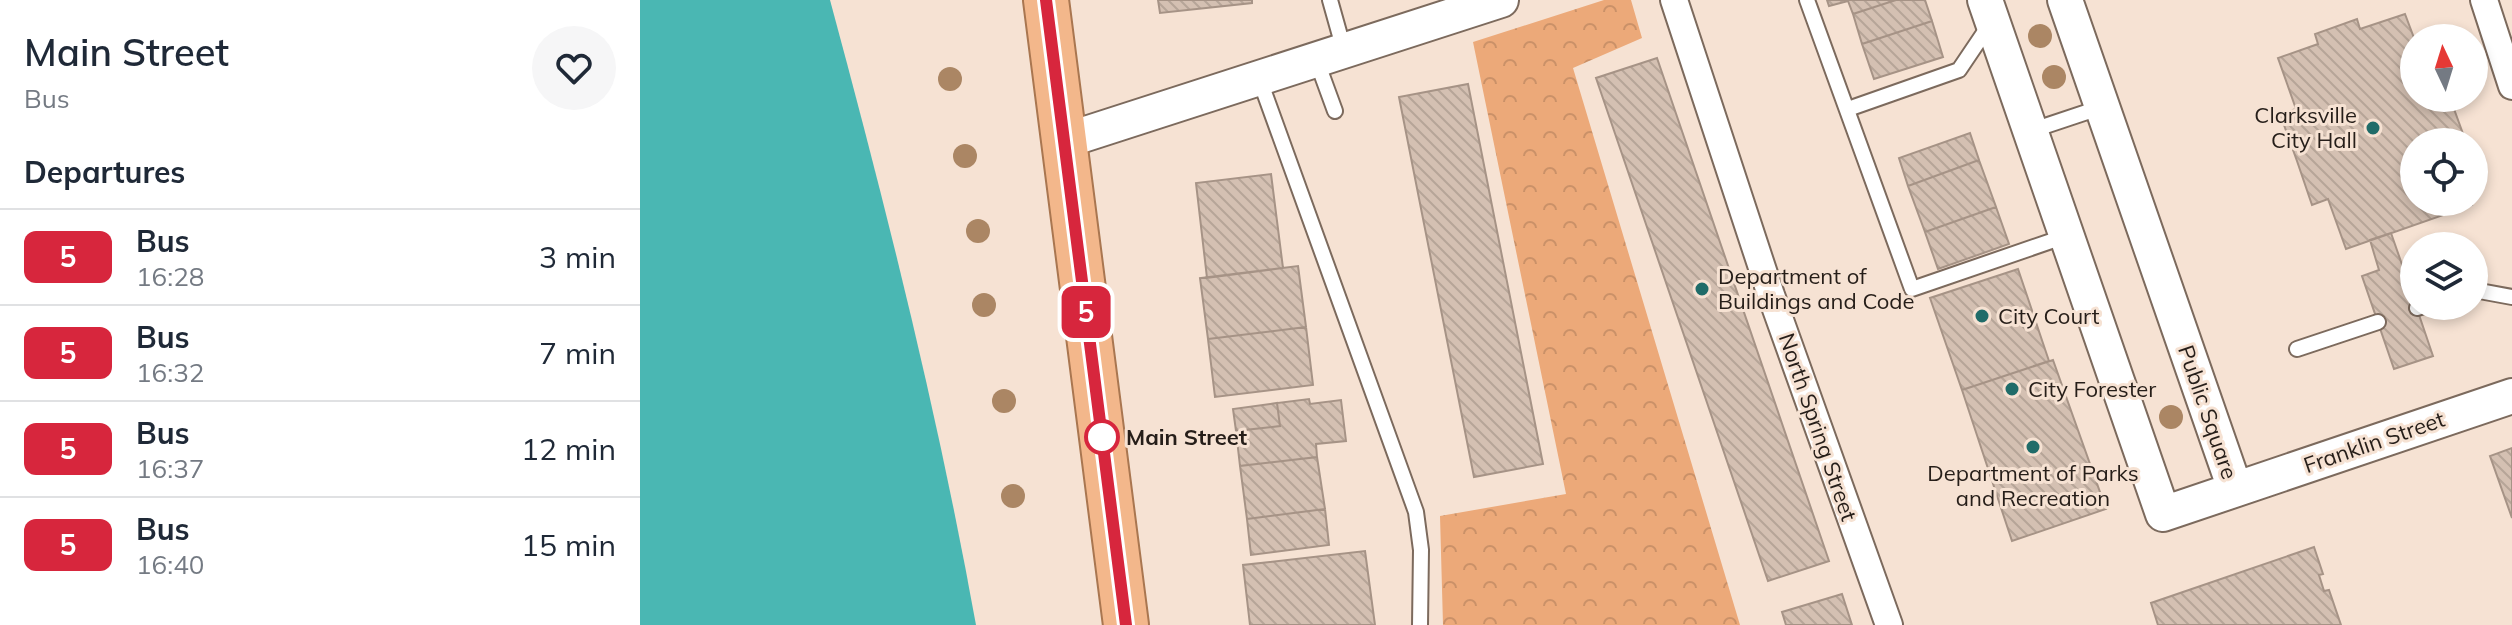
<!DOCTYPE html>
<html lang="en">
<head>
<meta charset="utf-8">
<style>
  body { margin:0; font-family:Mulish,sans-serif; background:#f6f6f7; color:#1f2937; height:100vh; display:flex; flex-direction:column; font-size:30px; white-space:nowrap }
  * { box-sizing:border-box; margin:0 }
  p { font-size:26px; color:#747a83 }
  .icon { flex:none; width:44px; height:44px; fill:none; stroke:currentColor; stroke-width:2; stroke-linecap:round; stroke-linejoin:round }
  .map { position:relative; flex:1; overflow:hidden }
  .drawer { display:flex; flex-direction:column; background:#fff; width:640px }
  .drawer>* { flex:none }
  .badge { padding:0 16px; border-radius:12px; font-size:28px; line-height:52px }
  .needle { width:52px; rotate:356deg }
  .controls { position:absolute; left:1760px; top:24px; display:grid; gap:16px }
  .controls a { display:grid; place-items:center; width:88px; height:88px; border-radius:50%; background:#fff; box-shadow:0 4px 12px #0003; font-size:40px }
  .map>.badge { position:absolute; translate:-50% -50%; box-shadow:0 0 0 4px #fff }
  h2 { padding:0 24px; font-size:30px; line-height:72px }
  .round { display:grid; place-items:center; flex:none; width:84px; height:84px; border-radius:42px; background:#f6f6f7 }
  .head { display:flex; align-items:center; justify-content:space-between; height:136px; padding:0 24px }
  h1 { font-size:38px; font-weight:600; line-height:60px }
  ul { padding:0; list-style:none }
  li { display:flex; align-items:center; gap:24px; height:96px; padding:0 24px; border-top:2px solid #e0e1e3 }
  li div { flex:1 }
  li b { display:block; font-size:30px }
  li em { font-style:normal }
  li .badge { min-width:88px; font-weight:700; text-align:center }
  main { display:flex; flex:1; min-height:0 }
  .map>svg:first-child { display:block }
  .forest { fill:url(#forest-crowns) }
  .water { fill:#4ab7b3 }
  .building { fill:url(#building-back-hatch); stroke:#a69386; stroke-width:2 }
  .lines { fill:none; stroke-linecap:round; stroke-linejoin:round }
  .service-casing { stroke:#7c6a5d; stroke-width:18 }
  .minor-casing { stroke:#7c6a5d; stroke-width:30 }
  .tertiary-casing { stroke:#7c6a5d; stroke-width:38 }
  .trunk-casing { stroke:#a97650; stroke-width:48 }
  .service { stroke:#fff; stroke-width:14 }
  .minor { stroke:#fff; stroke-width:26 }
  .tertiary { stroke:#fff; stroke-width:34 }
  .trunk { stroke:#f3b78b; stroke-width:44 }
  .tree { fill:#ab8664 }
  .line-casing { stroke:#fff; stroke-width:18 }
  .line { stroke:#d7263d; stroke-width:12 }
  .poi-dot { fill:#206c69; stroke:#f6e2d3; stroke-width:3 }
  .stop-dot { fill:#fff; stroke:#d7263d; stroke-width:4 }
  .labels { text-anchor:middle; stroke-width:6; stroke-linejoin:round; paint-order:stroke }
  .poi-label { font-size:22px; fill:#261e19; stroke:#f6e2d3; text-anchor:start }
  .street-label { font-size:22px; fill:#261e19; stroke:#f6e2d3 }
  .stop-label { font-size:22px; font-weight:bold; fill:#261e19; stroke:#f6e2d3; text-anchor:start }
</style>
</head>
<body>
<main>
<section class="drawer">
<div class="head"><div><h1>Main Street</h1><p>Bus</p></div><a class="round"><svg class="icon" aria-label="heart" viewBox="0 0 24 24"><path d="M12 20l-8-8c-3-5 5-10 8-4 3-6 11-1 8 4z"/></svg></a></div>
<h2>Departures</h2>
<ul>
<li><span class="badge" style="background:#d7263d;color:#fff">5</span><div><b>Bus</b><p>16:28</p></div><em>3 min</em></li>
<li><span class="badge" style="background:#d7263d;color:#fff">5</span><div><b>Bus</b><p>16:32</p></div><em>7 min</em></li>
<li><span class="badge" style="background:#d7263d;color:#fff">5</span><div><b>Bus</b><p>16:37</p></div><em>12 min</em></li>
<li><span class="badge" style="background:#d7263d;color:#fff">5</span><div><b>Bus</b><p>16:40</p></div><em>15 min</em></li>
</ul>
</section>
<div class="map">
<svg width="1872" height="625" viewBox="0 0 1872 625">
  <defs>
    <pattern id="forest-crowns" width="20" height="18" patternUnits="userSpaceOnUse" patternTransform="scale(2)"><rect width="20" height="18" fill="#eca979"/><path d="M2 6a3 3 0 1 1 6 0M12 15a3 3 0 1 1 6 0" fill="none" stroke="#ca9168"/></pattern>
    <pattern id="building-back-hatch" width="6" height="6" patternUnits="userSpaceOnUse" patternTransform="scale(2)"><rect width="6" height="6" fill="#d4c0b2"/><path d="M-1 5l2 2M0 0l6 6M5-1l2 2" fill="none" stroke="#b6a598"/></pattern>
  </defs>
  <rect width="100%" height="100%" fill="#f6e2d3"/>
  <path class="forest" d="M964,0H991L1002,38L933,68L1100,625H803L800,516L926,494L833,42Z"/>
  <path class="water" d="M0,0H190C246,207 298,414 336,625H0Z"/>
  <path class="building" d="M518,0H612V3L520,13Z
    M1187,0H1256L1213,14L1208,1L1189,6Z
    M1256,0H1285L1292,21L1222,44L1213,14Z
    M1765,14L1774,38V98H1810L1826,142H1774V202H1831L1832,205L1706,249L1688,199L1672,205L1657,161L1640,114L1656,109L1638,58L1678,44L1675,34L1717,19L1720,29Z
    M1292,21L1303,57L1234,79L1222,44Z
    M1017,58L1189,561L1128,581L956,78Z
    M828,84L903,464L834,477L759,97Z
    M1330,133L1339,160L1268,186L1259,158Z
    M1339,160L1356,207L1285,232L1268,186Z
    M631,174L643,268L567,278L556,183Z
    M1356,207L1369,244L1298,269L1285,232Z
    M1751,233L1774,299V306H1776L1793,356L1754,369L1722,276L1739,270L1730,240Z
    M658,266L666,327L568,339L560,278Z
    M1378,269L1409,361L1322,390L1290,298Z
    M666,327L673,385L575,397L568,339Z
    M1413,360L1466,509L1372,541L1322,390Z
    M669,399L670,404L701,400L706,441L676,444L677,457L600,466L596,431L640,426L637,403Z
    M637,403L640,426L596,431L593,409Z
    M1872,448V518L1850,456Z
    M677,457L685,509L607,519L600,466Z
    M685,509L689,545L611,555L607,519Z
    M1674,547L1683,574L1679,575L1684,591L1689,590L1701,625H1518L1511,603Z
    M725,551L735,625H610L603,565Z
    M1202,594L1212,625H1146L1142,612Z"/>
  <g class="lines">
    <defs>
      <path id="service" d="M690,0L704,50
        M1167,0L1272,289L1426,236
        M676,59L695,111
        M619,78L776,512L781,550L780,625
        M1208,109L1319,70L1350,24
        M1390,131L1462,107
        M1834,290L1872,297
        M1777,308L1784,306
        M1657,349L1738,322"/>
      <path id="minor" d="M1034,0L1131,295L1249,625
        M1844,0L1872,86"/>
      <path id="tertiary" d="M1345,0L1523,514L1872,396
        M1425,0L1595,489
        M424,141L861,0"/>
      <path id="trunk" d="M406,0L486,625"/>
    </defs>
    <use href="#service" class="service-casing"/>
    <use href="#minor" class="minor-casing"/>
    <use href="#tertiary" class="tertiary-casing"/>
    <use href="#trunk" class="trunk-casing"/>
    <use href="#service" class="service"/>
    <use href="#minor" class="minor"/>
    <use href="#tertiary" class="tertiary"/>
    <use href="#trunk" class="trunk"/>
  </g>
  <g class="tree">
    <circle cx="1400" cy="36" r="12"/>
    <circle cx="1414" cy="77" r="12"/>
    <circle cx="310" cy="79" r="12"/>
    <circle cx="325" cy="156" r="12"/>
    <circle cx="338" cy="231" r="12"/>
    <circle cx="344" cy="305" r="12"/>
    <circle cx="364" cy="401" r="12"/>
    <circle cx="1531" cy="417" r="12"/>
    <circle cx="373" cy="496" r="12"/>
  </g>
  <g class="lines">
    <defs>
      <path id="line" d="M406,0L486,625"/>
    </defs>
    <use href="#line" class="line-casing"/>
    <use href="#line" class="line"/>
  </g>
  <g class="poi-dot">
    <circle cx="1733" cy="128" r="8"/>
    <circle cx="1062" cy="289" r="8"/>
    <circle cx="1342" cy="316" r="8"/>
    <circle cx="1372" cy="389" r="8"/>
    <circle cx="1393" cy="447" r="8"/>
  </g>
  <circle class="stop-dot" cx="462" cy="437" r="16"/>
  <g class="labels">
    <g class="poi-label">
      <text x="1717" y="123" text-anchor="end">Clarksville<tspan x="1717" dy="25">City Hall</tspan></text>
      <text x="1078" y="284">Department of<tspan x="1078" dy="25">Buildings and Code</tspan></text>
      <text x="1358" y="324">City Court</text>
      <text x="1388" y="397">City Forester</text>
      <text x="1393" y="481" text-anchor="middle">Department of Parks<tspan x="1393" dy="25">and Recreation</tspan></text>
    </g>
    <g class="street-label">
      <text transform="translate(1568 412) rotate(71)" y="8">Public Square</text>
      <text transform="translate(1178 427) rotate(71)" y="8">North Spring Street</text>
      <text transform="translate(1734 442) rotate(-19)" y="8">Franklin Street</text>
    </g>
    <g class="stop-label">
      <text x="486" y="445">Main Street</text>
    </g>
  </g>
</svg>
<div class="controls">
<a><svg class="needle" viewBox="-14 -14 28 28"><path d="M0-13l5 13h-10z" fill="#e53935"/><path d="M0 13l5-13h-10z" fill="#747a83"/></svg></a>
<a><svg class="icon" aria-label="locate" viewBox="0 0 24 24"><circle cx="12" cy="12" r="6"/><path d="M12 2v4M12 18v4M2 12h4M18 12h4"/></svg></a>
<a><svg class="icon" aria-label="layers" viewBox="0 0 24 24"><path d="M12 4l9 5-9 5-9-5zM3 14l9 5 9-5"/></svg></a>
</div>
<b class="badge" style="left:446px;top:312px;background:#d7263d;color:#fff">5</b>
</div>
</main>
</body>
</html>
